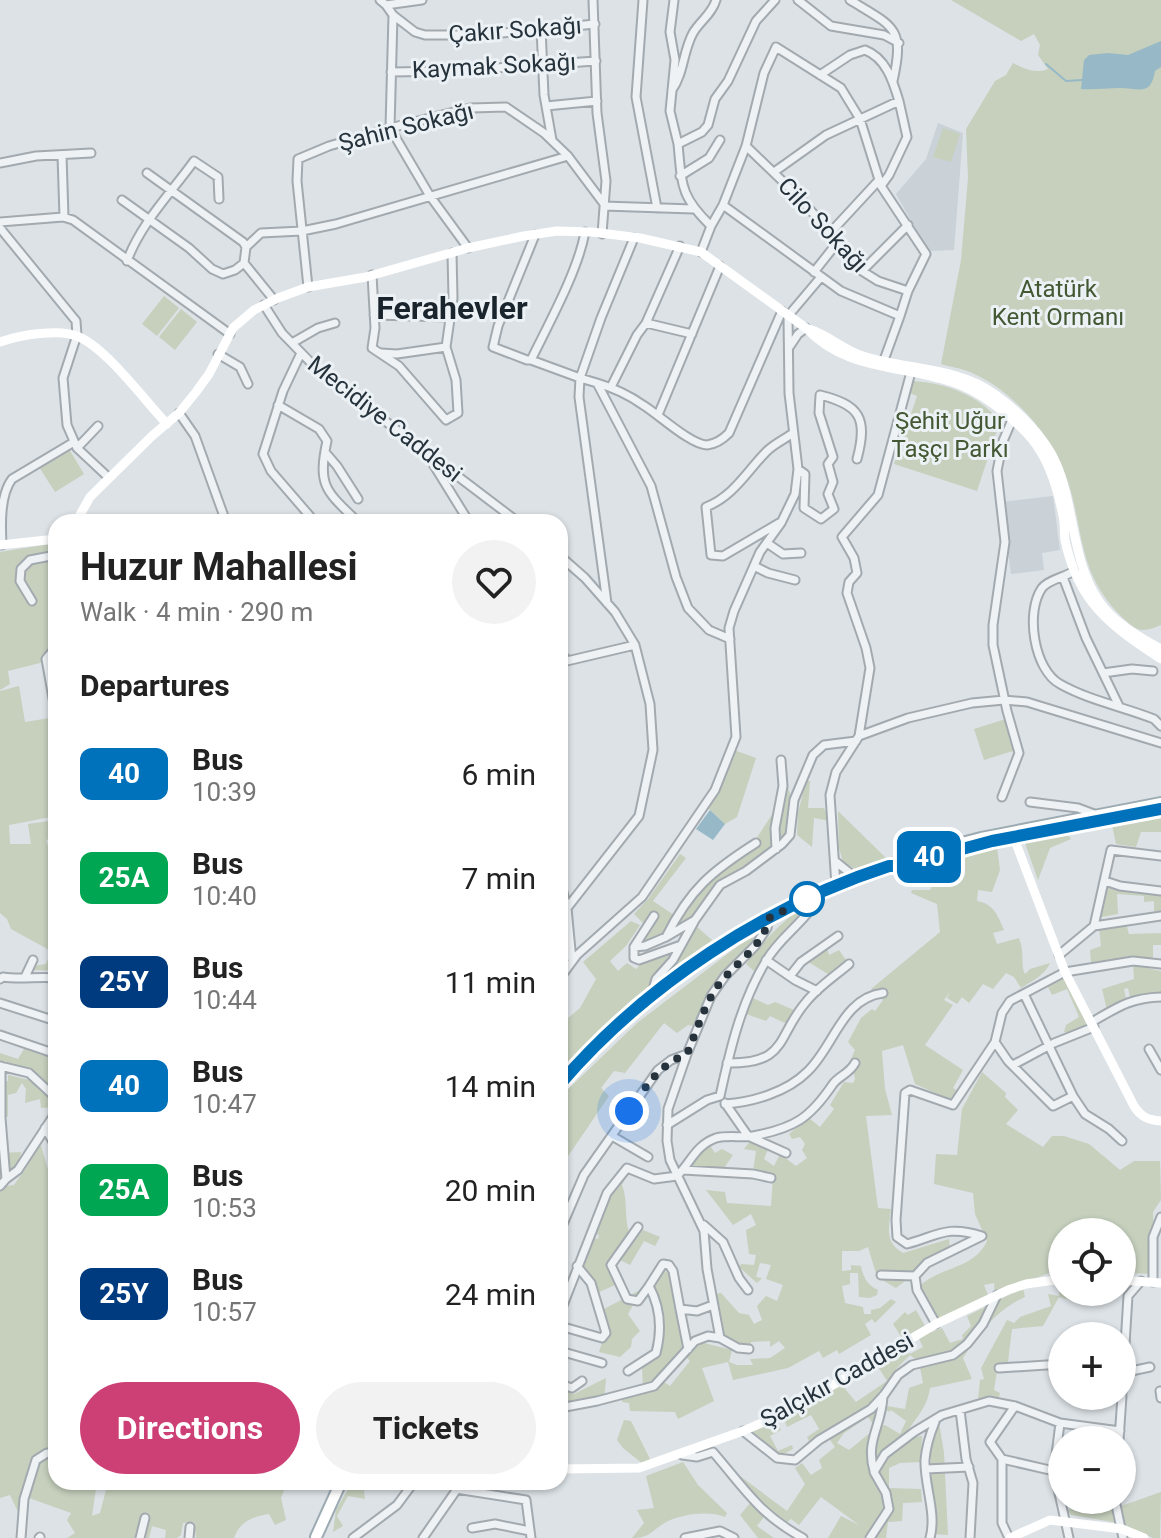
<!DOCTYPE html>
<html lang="en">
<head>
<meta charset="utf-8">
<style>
  body { margin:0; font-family:Roboto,sans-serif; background:#f2f2f2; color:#222; height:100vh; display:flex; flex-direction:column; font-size:30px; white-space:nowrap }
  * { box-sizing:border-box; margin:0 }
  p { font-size:26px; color:#767676 }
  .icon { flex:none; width:44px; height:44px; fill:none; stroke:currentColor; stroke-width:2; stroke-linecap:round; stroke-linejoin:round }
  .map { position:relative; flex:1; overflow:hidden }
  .details { position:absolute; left:48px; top:514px; width:520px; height:976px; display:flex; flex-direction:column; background:#fff; border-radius:24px; box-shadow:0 2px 6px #0004 }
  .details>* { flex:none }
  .badge { padding:0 16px; border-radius:12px; font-size:28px; line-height:52px }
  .fabs { position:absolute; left:1048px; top:1218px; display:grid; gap:16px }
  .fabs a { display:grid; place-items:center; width:88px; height:88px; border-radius:50%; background:#fff; box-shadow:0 2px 6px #0004; font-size:40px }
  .you { position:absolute; width:40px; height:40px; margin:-20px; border:6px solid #fff; border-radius:50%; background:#1a73e8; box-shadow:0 0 0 12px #1a73e833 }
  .map>.badge { position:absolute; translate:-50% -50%; box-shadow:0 0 0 4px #fff }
  h2 { padding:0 32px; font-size:30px; line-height:72px }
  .round { display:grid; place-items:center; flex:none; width:84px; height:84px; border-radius:42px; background:#f2f2f2 }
  .head { display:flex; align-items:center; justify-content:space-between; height:136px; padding:0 32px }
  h1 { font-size:38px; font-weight:700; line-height:60px }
  .action { display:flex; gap:16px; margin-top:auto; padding:16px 32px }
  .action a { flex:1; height:92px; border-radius:48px; background:#cc4075; color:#fff; font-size:32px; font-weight:700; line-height:92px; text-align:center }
  .action a+a { background:#f2f2f2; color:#222 }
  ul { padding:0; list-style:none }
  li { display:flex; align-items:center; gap:24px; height:104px; padding:0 32px }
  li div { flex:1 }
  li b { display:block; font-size:30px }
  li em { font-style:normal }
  li .badge { min-width:88px; font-weight:700; text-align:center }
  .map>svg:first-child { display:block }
  .built { fill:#cad2d8 }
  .green { fill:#c6d0bd; fill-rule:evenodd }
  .water { fill:#97b9c7 }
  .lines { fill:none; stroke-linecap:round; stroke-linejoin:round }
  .stream { stroke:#97b9c7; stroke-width:2 }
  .street-casing { stroke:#a2aab0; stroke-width:11 }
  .primary-casing { stroke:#9caab2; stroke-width:14 }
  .street { stroke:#eff2f5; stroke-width:7 }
  .secondary { stroke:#fff; stroke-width:9 }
  .primary { stroke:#fff; stroke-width:10 }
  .line-casing { stroke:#fff; stroke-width:18 }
  .line { stroke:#0072bc; stroke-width:12 }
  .walk { stroke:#26333c; stroke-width:8; stroke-dasharray:0 14.4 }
  .stop-dot { fill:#fff; stroke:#0072bc; stroke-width:4 }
  .labels { text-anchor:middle; stroke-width:6; stroke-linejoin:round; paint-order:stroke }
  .street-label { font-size:24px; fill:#26333c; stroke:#ebf1f4 }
  .park-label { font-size:24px; fill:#435833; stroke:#ebf1f4 }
  .district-label { font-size:32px; font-weight:bold; fill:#19242d; stroke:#ebf1f4 }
</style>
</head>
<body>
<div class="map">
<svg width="1161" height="1538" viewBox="0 0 1161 1538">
  <rect width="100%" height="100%" fill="#dce2e6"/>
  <path class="built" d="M938,123L963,133L954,250L928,251L896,194L926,159Z
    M1053,496L1060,550L1042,553L1044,570L1011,574L1002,502Z"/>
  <path class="green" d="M951,0H1161V625C1156,627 1149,630 1143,630C1135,630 1129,623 1123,618C1069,566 1088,514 1057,456C1039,422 1006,387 970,372C961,368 950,367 941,364L961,260L968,178L966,129L995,81L1006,75L1013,63C1024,69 1035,74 1048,69L1038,55L1040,45L1034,34L1021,41Z
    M943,128L960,134L951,162L933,157Z
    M164,296L179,308L157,336L142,324Z
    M181,309L197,322L175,350L159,337Z
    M914,381C948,384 978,395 1000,421L977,491L894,464L917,396L910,393Z
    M69,449L84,474L55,492L39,467Z
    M56,543V573L52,594L54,596L49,622L56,621V652L50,653L53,665H56V716L44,660L40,663L8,671L10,684L0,690V552Z
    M19,686L25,722L56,717V816L9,825L10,844H31L28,824L56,820V837L46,840L51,856H56V971L32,970L33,966L46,964L51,951L11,929L7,919L0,913V691Z
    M1006,719L1016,750L984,760L974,729Z
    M734,750L756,758L737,817L725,824L708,808Z
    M781,771L791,796L788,831L775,847L745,870L719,884L694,919L674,932C682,889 724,866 757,843L756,839L777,807Z
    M806,781H810L808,808H824L830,821L814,818L812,847L797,835L798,813Z
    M838,811L888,860L855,869L843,862L839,848Z
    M1161,814V832H1141L1136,847L1116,844L1112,825Z
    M1068,835L1071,839L1050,848L1038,880L1025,843L1048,837Z
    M997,847L1000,870L992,892L978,890L977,901C994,904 998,916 1004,930L993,933L997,944L1019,938C1025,952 1020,965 1025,974L1030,969L1050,963C1045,975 1032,981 1021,988L1014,977L1006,973L993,989L983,984L969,1003L962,997L957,1004L947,998L950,992L944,1000L953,1005L925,1045L963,1070L953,1088L960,1093L949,1099L915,1084L903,1045L882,1051L885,1089L892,1115L866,1116L878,1208L891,1209C889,1227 884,1243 903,1253L949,1239L950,1247L896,1288L877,1277L868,1247L859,1251H842V1271L851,1270V1265L861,1266C863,1277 867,1285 878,1290L877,1295L870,1298L859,1297L858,1273H850V1284L842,1286L845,1303L863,1307L864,1314H871V1310L880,1308L891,1299L896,1302L875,1323L872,1319L865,1324L871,1335L839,1354L837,1350L823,1358L819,1351L788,1368L733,1380L728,1362L702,1368L714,1401L678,1419L675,1412L630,1411L629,1403L622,1402V1396L656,1386L658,1388L664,1382L670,1386L690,1361L686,1357L689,1351L704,1343L732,1350L729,1362L737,1365H753L750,1359L770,1358L785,1348L779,1341L770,1347V1341L751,1342V1348L741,1347L721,1337L713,1294L721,1293L739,1313L749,1315L754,1324L762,1320L757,1306L766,1296L777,1301L783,1285L766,1279L771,1265L760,1263L756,1277L762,1278L757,1283L739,1267L741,1264L754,1265L756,1255L749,1254L746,1230L756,1225L751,1214L733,1225L706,1190L725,1192L727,1203L771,1206L773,1177L753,1172L756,1151L744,1149L751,1140L769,1147L764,1159L774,1166L780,1154L796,1166L807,1158L802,1150L805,1144L800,1137L792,1139L789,1134L809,1118L820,1127L834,1109L830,1105L844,1082L853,1083L855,1079L851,1059L855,1050L848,1042L861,1018L872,1009L875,1011L883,1000L871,989L940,932L937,904L911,893L912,890H930L938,876L934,868L911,874V878L897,874Z
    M680,854L686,858L653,901L674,915L665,936L641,945L655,916L646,926L634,914L648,899Z
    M1107,884L1161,893V911H1154V901L1144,902V896L1117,894L1118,914L1101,917Z
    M807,905L811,908L770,947L754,971L746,964C764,941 782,920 807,905Z
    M631,921L640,925L626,946L610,961L618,971L627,963L636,969L645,960L678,948L655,978L648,993L604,1027L560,1072V1032L564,1027L562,1023L580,1008L596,979L583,962Z
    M1126,923L1129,934L1161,933V945H1153V959L1091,962L1090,950L1101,946L1099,928Z
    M696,926L712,940L656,991L658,980Z
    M751,936L755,941C723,971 704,982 699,1027L688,1025L677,1033L664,1023L625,1073L614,1071L601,1088L609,1096L560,1168V1097L637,1023Z
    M826,945L829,955L839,950L846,960L828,974L805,960Z
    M1133,965L1161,971V993L1130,997L1128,988L1124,989L1126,999L1107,1010L1102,989L1134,979Z
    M1065,976L1087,1025L1070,1032H1064L1066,1025L1079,1017L1067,989L1052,995L1047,985Z
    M753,998L768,1005L775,1002L794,1010L787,1024L770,1016L766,1021L746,1014Z
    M25,1047L56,1059V1107L41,1108L40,1099L25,1103L26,1089L22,1083L16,1093L8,1095V1117L3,1116L2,1082L8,1081V1075L38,1082L40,1078L0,1064V1053L18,1059Z
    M982,1072L1006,1093L1005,1097L1018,1110L1006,1124L1043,1147L1052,1136H1064L1089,1144L1120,1170L1134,1161H1160L1161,1200L1153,1212L1155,1274L1122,1273V1232H1062V1268L995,1294L994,1283L984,1285L988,1295L936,1322L919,1287C939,1266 974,1270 987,1241L975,1214L973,1193L934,1184L936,1154L957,1155L962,1109Z
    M0,1137L3,1153L21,1152L18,1166L5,1179V1186L14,1185L26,1168L34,1144L39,1138L56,1198V1482H97L92,1516L100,1513L108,1482H287L281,1498L286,1520L275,1525L269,1514C252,1517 241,1520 234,1538H196L194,1522L183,1523L181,1535L177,1538H165L166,1530L152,1526L149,1538H142L147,1511L138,1538H67L75,1533L67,1520L71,1513L29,1498L20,1516L10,1495L0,1498Z
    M709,1144L715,1153L722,1149L733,1155L724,1168L685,1169L697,1149Z
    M626,1171L628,1173L622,1185C628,1200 624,1217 629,1232L608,1263L615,1285L597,1293L580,1262L591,1237L598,1239L599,1235L593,1233L608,1195Z
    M643,1230L660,1237L655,1246L644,1241L630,1265L620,1260Z
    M665,1271L668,1273L672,1283L683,1348L652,1384L643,1387L642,1368L659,1356C665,1334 665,1307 653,1286Z
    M1060,1280H1062V1292H1080L1078,1302L1059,1297L1043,1326L1012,1329L1007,1370L997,1371L994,1390L1000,1393L999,1397L974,1406L973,1400L978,1399L980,1380L984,1379L981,1368L1007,1320L1014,1323L1020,1317L1051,1306L1048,1294L1059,1296Z
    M1023,1288L1025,1297C996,1310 980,1332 963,1358L972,1379L930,1388C927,1410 914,1418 904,1438L922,1436L921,1462L900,1463L889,1468V1488L921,1489L922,1502L903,1503L902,1521L888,1522L886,1538H828L841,1516L859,1525L821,1497L799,1525L791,1519L784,1525L735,1481L740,1476L787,1511L805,1484L795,1468L802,1463L811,1475L822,1468L819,1460L835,1447L828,1437L812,1448L807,1437L819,1429L811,1415L787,1427L783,1417L841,1384L856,1402L887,1381L874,1360L904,1343L910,1354L923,1347L918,1337L942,1328L950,1343L963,1339L962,1335L971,1326L967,1316ZM910,1355L919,1362L923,1383L909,1388L905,1409L887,1406L886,1410L890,1412L891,1410L906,1421L900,1434L885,1425L880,1426L877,1396L898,1367ZM868,1417L876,1428L849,1450L837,1443L844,1433Z
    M642,1289L628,1314L640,1331L632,1339L631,1347L620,1357L599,1352L608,1324L604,1309Z
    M916,1310L925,1326L902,1338L893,1324L905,1312L908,1315Z
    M606,1378L604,1401L572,1409L560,1404V1388L574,1394Z
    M938,1416L944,1453L948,1535L931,1534V1421Z
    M624,1420L631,1421L650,1459L643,1464L623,1448L617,1440Z
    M776,1420L781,1430L770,1436L778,1451L792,1445L793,1449L779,1456L748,1432Z
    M683,1462L698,1485L727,1513L725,1517C709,1510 681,1514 666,1522C651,1531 650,1538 632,1538L644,1523L637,1510L654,1508L646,1476Z
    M352,1482H372L363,1483L365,1499L348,1496L337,1516L343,1526L333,1532L336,1510Z
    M1161,1492L1160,1538H1153L1119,1523L1071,1515L1066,1509L1107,1511Z
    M751,1502L764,1517L757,1526L774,1538H758L740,1515Z"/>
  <path class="water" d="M1161,41V67L1155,71C1151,97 1138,88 1120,88C1107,88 1094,90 1081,89L1084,60L1089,55L1108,53L1128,55Z
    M710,810L725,824L713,840L696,829Z"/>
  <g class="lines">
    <path class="stream" d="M1046,64L1066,81L1082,80"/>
    <defs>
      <path id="street" d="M380,0L386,5L393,15L390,128L430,196L468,248
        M593,0L597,113L606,181L602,234
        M643,0L636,97L657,208
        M674,0L670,32L675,60L670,111L678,144
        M775,0L756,21L728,81L715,99L708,125L702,132L678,144C682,185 680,196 711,226L723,205L841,291L900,316L884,360
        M798,0L831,26L884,35L899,43
        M850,0C894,27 905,27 893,81
        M386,5L422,0
        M393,15L415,32L425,35H482L595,24
        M541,28L544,95L552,140
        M391,72L451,71L596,61
        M672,90C684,73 683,51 693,33C700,21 712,14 716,0
        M546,106L597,101
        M746,146L801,199L862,271L878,281L908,291
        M62,155L64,217
        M0,163L36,156L91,153
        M774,172L826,135L899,101C893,81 886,58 865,50L850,55L820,75
        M147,173L243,242L246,247L244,263L274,300
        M680,176L709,158L720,140
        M881,186L889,175L907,137L899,101
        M122,200L189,248L212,269L223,274L235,270L244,263
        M723,205L746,146L764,73L776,47L841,88L860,119L881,186L926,254L908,291L900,316
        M604,206L693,209
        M0,222L63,217L73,220L230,334
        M0,228L76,321L77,335L63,378L67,425L77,448L108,477
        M830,233L879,180
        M535,235L498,326L493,347L527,360H531C549,323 578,271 585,232
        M246,247L261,233L302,231L336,224L568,156
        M701,252L711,226
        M127,261C141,223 171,193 194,161L218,177L219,199
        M862,271L908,225
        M814,272L837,243
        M372,275L375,328L372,348L399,366L446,420L458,413L456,380L446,347L453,298L452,253
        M308,287L297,181L298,159L329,146L390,128L470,108L506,107L544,133L568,156L604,204
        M264,305L282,333L318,370L518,522
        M374,315L450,317
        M646,323L692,334
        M292,343L318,328L335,323
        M790,346L798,334L806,328
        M301,353L283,391L263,454L271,471L315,522
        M381,353L397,354L446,347
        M218,354L240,367L248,384
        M531,360L580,378L601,318L634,238
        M597,383C614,388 629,395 643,405C658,414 691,445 707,445C716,444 723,439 729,433L782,311
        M611,387L637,335L646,323L680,246
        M278,405L319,429L327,441C317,486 326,491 358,522
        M179,413L195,436L226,522
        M658,415L720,266
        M77,448L98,426
        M325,452L337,466L358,499
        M430,459L469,522
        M798,469L805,474L804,508L821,519L834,509L828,494L833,482L828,464L833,457L819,413L820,395C860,405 868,418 857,459
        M779,523L723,556L711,555L706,507C734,496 747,471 767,451C774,444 785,439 793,433
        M767,543L783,554L801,553
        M2,545C1,524 0,495 12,479L74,442
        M560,556L585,578L615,612L635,645L650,704L653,750L639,816L567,908
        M754,566L768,573L795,580
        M1074,571C1065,577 1048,580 1042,588C1025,612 1034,670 1060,684C1088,700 1124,707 1154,719L1161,726
        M1063,577L1086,638L1119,706
        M32,601L20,581L21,569L30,560L56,555
        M607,603L579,397L580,378L597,383L651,486L676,577L688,608L709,630L730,639
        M56,647L46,659L56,715
        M560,651L567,661L635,645
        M1103,673L1132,669L1153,671
        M859,736L870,668L866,648L847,593L849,582L857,573L854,558L842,537L878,495L911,372
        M1002,797L1019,753L1007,711L993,645V625L1005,542L997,471L1003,441L1012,420
        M1030,802L1078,808L1094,814
        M776,849L775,828L783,786L781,760
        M835,861L856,878
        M560,881L567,908L572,961
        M1105,881L1120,886L1161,891
        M836,886L830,795L836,772L859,736L908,718L972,703L1004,700L1027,702L1161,743
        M654,916L634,947L645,946L666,937L695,920L720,885L746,871L782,844L790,835L794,800L813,755L824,745L856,741
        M1094,926L1111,850L1161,856
        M666,937C690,889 712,871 756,843
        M560,940L569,956
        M634,947V958L639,960L681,945
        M1059,955L1094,926L1161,916
        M766,960L795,980L817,991
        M790,976L801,962L838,936
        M25,977L33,960
        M560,978L577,955L642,897L715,790L736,737L729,628L734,611L760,552L781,523L795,494L798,469L789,393L788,316L821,277
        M0,979L3,977C21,980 38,976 56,978
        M1024,994L1073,1096
        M651,997L656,979L673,960L694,922
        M0,1003L56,1021
        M1092,1022C1118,1007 1130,998 1161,997
        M0,1035L56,1054
        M1149,1049L1161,1070
        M727,1063C788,1064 776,1037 806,1002C818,987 835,976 849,964
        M1013,1065L1054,1043L1094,1027
        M0,1066L29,1073L56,1098
        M725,1103L748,1136L786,1153
        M725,1104C753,1102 787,1092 807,1072C834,1047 842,998 883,993
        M667,1125L707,1100L720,1096C730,1050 741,1002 766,961C782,934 805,924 820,894
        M45,1128L56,1147
        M612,1136L648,1157
        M1122,1141L1109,1129L1085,1114L1073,1096L1053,1106L1008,1061L995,1042L1002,1013L1010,1001L1065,972L1133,961L1161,964
        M683,1170L753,1174L771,1178
        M6,1179L18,1170L56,1112
        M0,1186L6,1179L1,1118V1066
        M704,1225L723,1242L739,1278L748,1290
        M638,1227L611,1265L627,1299L638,1301L649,1286
        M560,1231L584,1175L658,1070L671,1060L687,1054
        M881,1275L915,1276
        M1153,1282V1237L1161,1217
        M560,1313L607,1193L627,1168L654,1179L677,1176C691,1162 696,1145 716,1138C728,1135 742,1138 753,1136C795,1128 810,1118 833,1084C839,1076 850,1073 855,1063
        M936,1324L917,1290L915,1276L927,1263L982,1236C947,1225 939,1235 907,1244L897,1237L896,1220L905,1093L910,1090L953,1105L995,1042
        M560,1326L602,1338L606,1333L591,1283L577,1266
        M720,1338L707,1269L704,1231L670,1160L667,1141L668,1109L687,1054L711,996L725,976L755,946L767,928L769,918
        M688,1349L680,1309L697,1311L713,1305
        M560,1351L602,1363
        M999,1368L1062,1364
        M628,1371L656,1353C662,1330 661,1308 649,1286L663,1264L669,1265L673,1271L680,1309
        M1122,1373L1150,1367
        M560,1384L572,1388L582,1381
        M1160,1391L1161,1398
        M1122,1393L1128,1296L1141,1281
        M560,1408L597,1401L654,1386L695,1341L708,1336L720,1338L738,1348L749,1349
        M960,1410L966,1459L973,1483L970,1538
        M1060,1423L1054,1471L1069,1538
        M743,1431L777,1458L795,1460L819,1440L871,1409L884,1395L898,1375L912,1365L953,1355L967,1344L983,1324L997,1295
        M1119,1440L1122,1396
        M682,1455L697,1457L713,1452C745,1489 759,1514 803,1538
        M1002,1459L1054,1471
        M926,1469L969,1467
        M874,1471C865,1440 882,1426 883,1396
        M456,1489L526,1500L531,1538
        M1115,1500L1123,1538
        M472,1528L495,1524L530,1531
        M21,1538L24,1499L36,1460L47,1453H56
        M39,1538L40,1537
        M140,1538L145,1518
        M189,1538L190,1527
        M353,1538L397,1505L414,1482
        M423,1538L462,1482
        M685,1538L720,1531L734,1538
        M870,1538L889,1509L886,1493L874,1472L885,1454L914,1432L942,1415L989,1401L1015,1406L1060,1423L1120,1431
        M930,1538C937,1513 924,1485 925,1460C926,1447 930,1434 935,1422
        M1009,1538L1002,1523V1459L990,1442L1015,1406"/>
      <path id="primary" d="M560,1084C645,985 765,906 889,866L912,856L981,838L1161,803
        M316,1537L341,1482"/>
    </defs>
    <use href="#street" class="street-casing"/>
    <use href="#primary" class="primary-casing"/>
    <use href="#street" class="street"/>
    <path class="secondary" d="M809,329C829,335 843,350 863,356C907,370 957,366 996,395C1018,411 1045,437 1056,463C1075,507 1071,560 1099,601C1113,622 1139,637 1161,649
      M0,342C19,335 61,328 79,337C107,349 145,401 167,424
      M76,522L90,497L152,436L179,413L196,392L209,374L233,328L254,310L278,298L308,287L366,277L468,248L524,236L557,231L592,232L640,238L701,252L806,328C844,370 901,365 952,382C980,391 1011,415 1031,438C1048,458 1058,490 1063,516C1065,524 1064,532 1065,540C1078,603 1111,626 1161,659
      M0,545L56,539
      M1014,838L1065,972L1134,1106C1141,1117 1148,1120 1161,1121
      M1122,1280L1161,1283
      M560,1469L639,1468L743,1431L791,1410L936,1324L1008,1290L1026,1284L1062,1279
      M1010,1538L1050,1520L1122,1529L1144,1538"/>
    <use href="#primary" class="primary"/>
  </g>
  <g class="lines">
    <defs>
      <path id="line" d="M560,1084C645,985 765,906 889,866H899L992,841L1161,809"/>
    </defs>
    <use href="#line" class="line-casing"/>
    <use href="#line" class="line"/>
    <path class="walk" d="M629,1111C646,1087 658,1065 687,1054C695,1035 702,1013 712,995C727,967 763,950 769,918L807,899"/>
  </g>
  <circle class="stop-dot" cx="807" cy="899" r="16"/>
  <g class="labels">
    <g class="street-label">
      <text transform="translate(515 30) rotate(-4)" y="8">Çakır Sokağı</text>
      <text transform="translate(494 66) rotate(-3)" y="8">Kaymak Sokağı</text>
      <text transform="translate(406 127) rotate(-14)" y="8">Şahin Sokağı</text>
      <text transform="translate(823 225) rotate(47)" y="8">Cilo Sokağı</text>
      <text transform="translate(385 419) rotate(38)" y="8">Mecidiye Caddesi</text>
      <text transform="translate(837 1380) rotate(-29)" y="8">Şalçıkır Caddesi</text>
    </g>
    <g class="park-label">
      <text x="1058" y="297">Atatürk<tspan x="1058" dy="28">Kent Ormanı</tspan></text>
      <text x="950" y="429">Şehit Uğur<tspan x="950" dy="28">Taşçı Parkı</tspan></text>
    </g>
    <g class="district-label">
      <text x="452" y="319">Ferahevler</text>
    </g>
  </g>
</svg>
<div class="fabs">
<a><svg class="icon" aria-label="locate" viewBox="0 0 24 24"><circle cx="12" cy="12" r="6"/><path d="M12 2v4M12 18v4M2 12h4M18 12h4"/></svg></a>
<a>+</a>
<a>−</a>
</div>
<div class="you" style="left:629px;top:1111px"></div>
<b class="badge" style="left:929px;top:857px;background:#0072bc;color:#fff">40</b>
<section class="details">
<div class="head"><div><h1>Huzur Mahallesi</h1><p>Walk · 4 min · 290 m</p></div><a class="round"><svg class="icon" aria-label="heart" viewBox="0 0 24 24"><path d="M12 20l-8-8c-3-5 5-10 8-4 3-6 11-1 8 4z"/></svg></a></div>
<h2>Departures</h2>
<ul>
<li><span class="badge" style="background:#0072bc;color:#fff">40</span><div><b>Bus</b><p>10:39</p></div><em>6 min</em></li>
<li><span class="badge" style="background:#00a651;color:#fff">25A</span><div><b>Bus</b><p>10:40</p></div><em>7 min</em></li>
<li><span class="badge" style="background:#003b80;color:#fff">25Y</span><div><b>Bus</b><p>10:44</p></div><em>11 min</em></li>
<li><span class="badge" style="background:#0072bc;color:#fff">40</span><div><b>Bus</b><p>10:47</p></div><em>14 min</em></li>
<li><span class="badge" style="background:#00a651;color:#fff">25A</span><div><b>Bus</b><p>10:53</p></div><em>20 min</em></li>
<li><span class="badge" style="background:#003b80;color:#fff">25Y</span><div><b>Bus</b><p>10:57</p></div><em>24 min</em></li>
</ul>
<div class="action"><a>Directions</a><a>Tickets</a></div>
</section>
</div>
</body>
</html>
